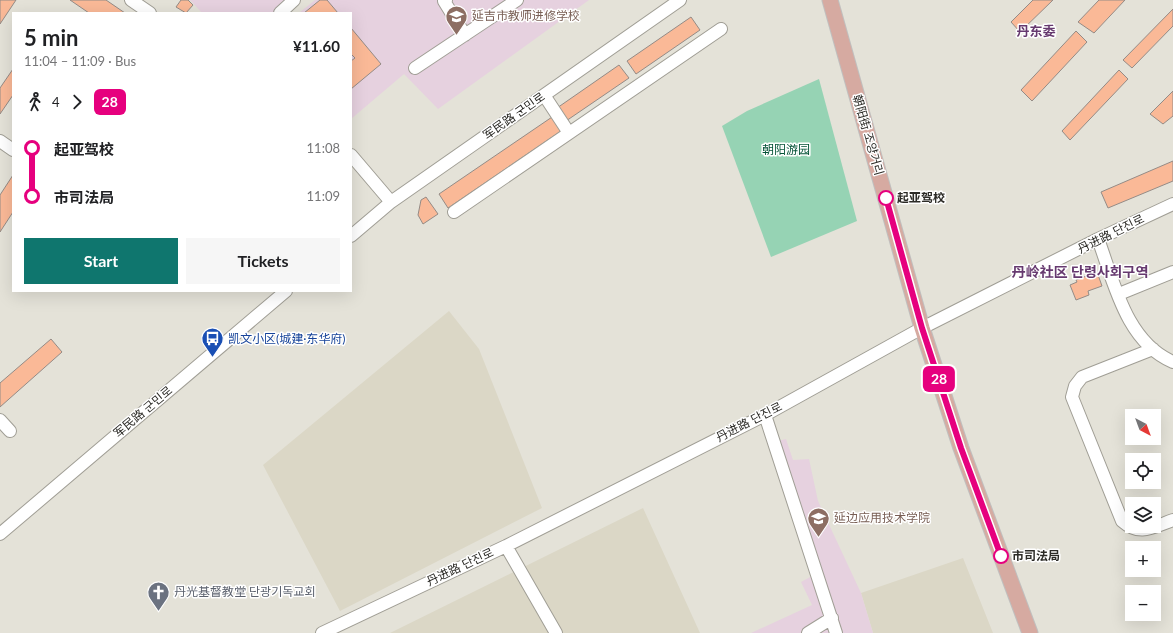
<!DOCTYPE html>
<html lang="en">
<head>
<meta charset="utf-8">
<style>
  body { margin:0; font-family:Lato,"Noto Sans SC","Noto Sans KR",sans-serif; background:#f6f6f6; color:#202124; height:100vh; display:flex; flex-direction:column; font-size:15px; white-space:nowrap }
  * { box-sizing:border-box; margin:0 }
  p { font-size:13px; color:#757577 }
  .icon { flex:none; width:22px; height:22px; fill:none; stroke:currentColor; stroke-width:2; stroke-linecap:round; stroke-linejoin:round }
  .map { position:relative; flex:1; overflow:hidden }
  .drawer { position:absolute; left:12px; top:12px; width:340px; height:280px; display:flex; flex-direction:column; background:#fff; border-radius:0px; box-shadow:0 4px 16px #0002 }
  .drawer>* { flex:none }
  .badge { padding:0 8px; border-radius:6px; font-size:14px; line-height:26px }
  .needle { width:26px; rotate:139deg }
  .fabs { position:absolute; left:1125px; top:409px; display:grid; gap:8px }
  .fabs a { display:grid; place-items:center; width:36px; height:36px; border-radius:0px; background:#fff; box-shadow:0 4px 16px #0002; font-size:20px }
  .map>.badge { position:absolute; translate:-50% -50%; box-shadow:0 0 0 2px #fff }
  .legs { display:flex; align-items:center; gap:6px; height:44px; padding:0 12px; font-size:13px }
  .legs p { margin-inline-start:auto }
  .overview { display:flex; align-items:center; justify-content:space-between; height:68px; padding:0 12px }
  h1 { font-size:22px; font-weight:700; line-height:30px }
  .action { display:flex; gap:8px; margin-top:auto; padding:8px 12px }
  .action a { flex:1; height:46px; border-radius:0px; background:#0f766e; color:#fff; font-size:16px; font-weight:700; line-height:46px; text-align:center }
  .action a+a { background:#f6f6f6; color:#202124 }
  ul { padding:0 12px; list-style:none }
  li { display:flex; align-items:center; gap:14px; height:48px; font-size:15px }
  li i { display:grid; place-items:center; width:6px; height:100%; margin:0 5px; background:currentColor }
  li i::after { content:''; width:10px; height:10px; margin:-5px; border:3px solid; border-radius:50%; background:#fff }
  li p { margin-inline-start:auto }
  li:first-child i { background:linear-gradient(#0000 50%,currentColor 0) }
  li:last-child i { background:linear-gradient(currentColor 50%,#0000 0) }
  .map>svg:first-child { display:block }
  .built { fill:#dbd7c6 }
  .education { fill:#e6d1df }
  .green { fill:#96d3b4 }
  .building { fill:#fab997; stroke:#948b86 }
  .lines { fill:none; stroke-linecap:round; stroke-linejoin:round }
  .minor-casing { stroke:#a09e95; stroke-width:14 }
  .major-casing { stroke:#c0bfbe; stroke-width:17 }
  .minor { stroke:#fff; stroke-width:12 }
  .major { stroke:#d6aaa1; stroke-width:15 }
  .line-1-casing { stroke:#fff; stroke-width:9 }
  .line-1 { stroke:#e6007e; stroke-width:6 }
  .stop-1-dot { fill:#fff; stroke:#e6007e; stroke-width:2 }
  .labels { text-anchor:middle; stroke-width:3; stroke-linejoin:round; paint-order:stroke }
  .education-label { font-size:12px; fill:#785e54; stroke:#fff; text-anchor:start }
  .street-label { font-size:12px; fill:#2c2b27; stroke:#fff }
  .park-label { font-size:12px; fill:#045337; stroke:#fff }
  .stop-label { font-size:12px; font-weight:bold; fill:#2c2b27; stroke:#fff; text-anchor:start }
  .transit-label { font-size:12px; fill:#164399; stroke:#fff; text-anchor:start }
  .worship-label { font-size:12px; fill:#5b616d; stroke:#fff; text-anchor:start }
  .neighbourhood-label { font-size:13px; font-weight:bold; fill:#66396f; stroke:#fff }
  .quarter-label { font-size:14px; font-weight:bold; fill:#66396f; stroke:#fff }
</style>
</head>
<body>
<div class="map">
<svg width="1173" height="633" viewBox="0 0 1173 633">
  <rect width="100%" height="100%" fill="#e4e2d8"/>
  <path class="built" d="M449,311L479,349L542,508L340,611L263,465Z
    M643,508L700,633H390Z
    M963,558L993,633H873L861,593Z"/>
  <path class="education" d="M190,0H288L273,13H202Z
    M315,0H589L438,109L404,74L351,119V13H299Z
    M786,439L793,460L809,459L818,501L861,593L873,633H751L812,605L801,582L812,576L769,443Z"/>
  <path class="green" d="M819,79L857,221L771,257L722,126L747,111Z"/>
  <path class="building" d="M0,0H16L0,24Z
    M70,0H106L125,13H89Z
    M181,0H188L193,5L186,13L176,7Z
    M320,0H327L338,13H304Z
    M1033,0H1053L1020,32L1011,22Z
    M1099,0H1125L1094,33L1078,22Z
    M1173,9V26L1132,68L1123,60Z
    M691,17L700,30L636,74L627,61Z
    M351,28L381,64L351,89V61L355,58L351,54Z
    M1076,31L1087,42L1032,101L1021,90Z
    M619,65L629,78L566,121L557,108Z
    M13,69V95L0,114V88Z
    M1119,70L1128,79L1070,140L1062,131Z
    M1173,91V116L1163,124L1150,114Z
    M555,115L564,129L448,208L439,194Z
    M1173,161V181L1108,208L1101,192Z
    M13,175V212L0,232V195Z
    M426,197L438,214L423,224L418,215L421,200Z
    M1097,272L1102,286L1088,291L1089,295L1076,300L1070,285L1077,282L1076,280Z
    M51,339L62,352L0,407V383Z"/>
  <g class="lines">
    <defs>
      <path id="minor" d="M131,0L150,13
        M446,0L444,1L465,35
        M280,13L294,0
        M415,68L517,0
        M544,95L569,133
        M0,141L13,150
        M351,155L391,202
        M454,212L721,29
        M351,236L391,202L680,0
        M1098,239C1114,282 1126,342 1173,362
        M1119,294L1173,272
        M1153,349L1082,377L1075,386L1072,397L1122,521C1140,537 1153,527 1173,520
        M765,415L836,633
        M0,420L10,431
        M0,534L286,291
        M506,546L556,633
        M322,633L506,546L765,415L922,328L1098,239L1173,204
        M808,633L832,618"/>
      <path id="major" d="M830,0L922,328L961,448L1030,633"/>
    </defs>
    <use href="#minor" class="minor-casing"/>
    <use href="#major" class="major-casing"/>
    <use href="#minor" class="minor"/>
    <use href="#major" class="major"/>
  </g>
  <g class="lines">
    <defs>
      <path id="line-1" d="M886,198L922,328L961,448L1001,556"/>
    </defs>
    <use href="#line-1" class="line-1-casing"/>
    <use href="#line-1" class="line-1"/>
  </g>
  <defs>
    <symbol id="school-pin" viewBox="-11 -11 22 30"><path d="M0 17L-7.5 6A9.5 9.5 0 1 1 7.5 6Z" fill="#8d6e63" stroke="#fff"/><path d="M0-5L7-2L0 1L-7-2ZM-4 1L0 2.5L4 1V4Q0 6-4 4Z" fill="#fff"/></symbol>
    <symbol id="bus-pin" viewBox="-11 -11 22 30"><path d="M0 17L-7.5 6A9.5 9.5 0 1 1 7.5 6Z" fill="#1a4fb4" stroke="#fff"/><path d="M-5-6H5V4H4V6H2V4H-2V6H-4V4H-5ZM-3.5-4V0h7V-4ZM-3.5 1.2v1.5H-2V1.2ZM2 1.2v1.5H3.5V1.2Z" fill="#fff"/></symbol>
    <symbol id="university-pin" viewBox="-11 -11 22 30"><path d="M0 17L-7.5 6A9.5 9.5 0 1 1 7.5 6Z" fill="#8d6e63" stroke="#fff"/><path d="M0-5L7-2L0 1L-7-2ZM-4 1L0 2.5L4 1V4Q0 6-4 4Z" fill="#fff"/></symbol>
    <symbol id="church-pin" viewBox="-11 -11 22 30"><path d="M0 17L-7.5 6A9.5 9.5 0 1 1 7.5 6Z" fill="#6b7280" stroke="#fff"/><path d="M-1.2-6h2.4v3.5h3.3v2.4h-3.3V6h-2.4V-.1h-3.3v-2.4h3.3Z" fill="#fff"/></symbol>
  </defs>
  <g fill-rule="evenodd">
    <use href="#school-pin" x="444" y="4" width="25" height="34"/>
    <use href="#bus-pin" x="200" y="326" width="25" height="34"/>
    <use href="#university-pin" x="806" y="506" width="25" height="34"/>
    <use href="#church-pin" x="146" y="580" width="25" height="34"/>
  </g>
  <g class="stop-1-dot">
    <circle cx="886" cy="198" r="7"/>
    <circle cx="1001" cy="556" r="7"/>
  </g>
  <g class="labels">
    <g class="education-label">
      <text x="472" y="20">延吉市教师进修学校</text>
      <text x="834" y="522">延边应用技术学院</text>
    </g>
    <g class="street-label">
      <text transform="translate(514 116) rotate(-35)" y="4">军民路 군민로</text>
      <text transform="translate(868 135) rotate(74)" y="4">朝阳街 조양거리</text>
      <text transform="translate(1111 234) rotate(-26)" y="4">丹进路 단진로</text>
      <text transform="translate(143 412) rotate(-40)" y="4">军民路 군민로</text>
      <text transform="translate(749 422) rotate(-27)" y="4">丹进路 단진로</text>
      <text transform="translate(460 567) rotate(-25)" y="4">丹进路 단진로</text>
    </g>
    <g class="park-label">
      <text x="786" y="154">朝阳游园</text>
    </g>
    <g class="stop-label">
      <text x="897" y="202">起亚驾校</text>
      <text x="1012" y="560">市司法局</text>
    </g>
    <g class="transit-label">
      <text x="228" y="343">凯文小区(城建·东华府)</text>
    </g>
    <g class="worship-label">
      <text x="174" y="596">丹光基督教堂 단광기독교회</text>
    </g>
    <g class="neighbourhood-label">
      <text x="1036" y="36">丹东委</text>
    </g>
    <g class="quarter-label">
      <text x="1080" y="277">丹岭社区 단령사회구역</text>
    </g>
  </g>
</svg>
<div class="fabs">
<a><svg class="needle" viewBox="-14 -14 28 28"><path d="M0-13l5 13h-10z" fill="#e53935"/><path d="M0 13l5-13h-10z" fill="#757577"/></svg></a>
<a><svg class="icon" aria-label="locate" viewBox="0 0 24 24"><circle cx="12" cy="12" r="6"/><path d="M12 2v4M12 18v4M2 12h4M18 12h4"/></svg></a>
<a><svg class="icon" aria-label="layers" viewBox="0 0 24 24"><path d="M12 4l9 5-9 5-9-5zM3 14l9 5 9-5"/></svg></a>
<a>+</a>
<a>−</a>
</div>
<b class="badge" style="left:939px;top:379px;background:#e6007e;color:#fff">28</b>
<section class="drawer">
<div class="overview"><div><h1>5 min</h1><p>11:04 – 11:09 · Bus</p></div><b>¥11.60</b></div>
<div class="legs"><svg class="icon" aria-label="walk" viewBox="0 0 24 24"><circle cx="13" cy="4" r="2"/><path d="M13 8l-2 6 4 7M11 14l-3 7M7 12l3-4h3l4 4"/></svg>4<svg class="icon" aria-label="forward" viewBox="0 0 24 24"><path d="M9 5l7 7-7 7"/></svg><b class="badge" style="background:#e6007e;color:#fff">28</b></div>
<ul>
<li><i style="color:#e6007e"></i><b>起亚驾校</b><p>11:08</p></li>
<li><i style="color:#e6007e"></i><b>市司法局</b><p>11:09</p></li>
</ul>
<div class="action"><a>Start</a><a>Tickets</a></div>
</section>
</div>
</body>
</html>
